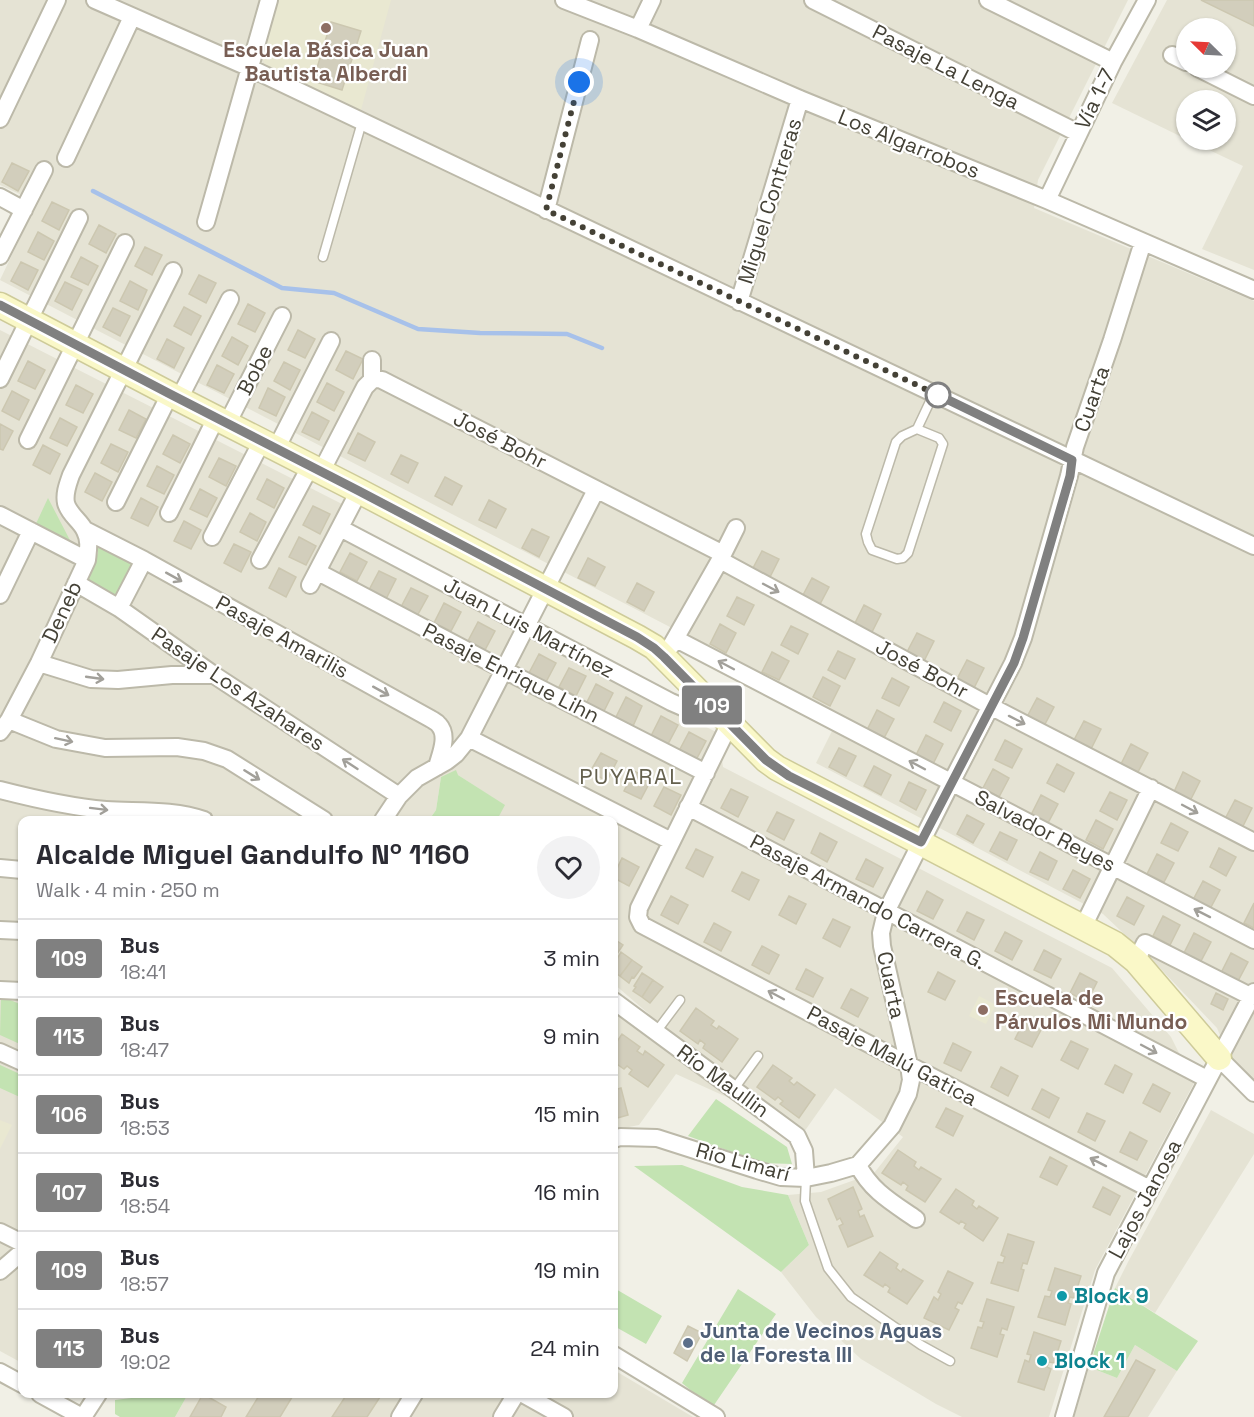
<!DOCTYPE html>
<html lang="en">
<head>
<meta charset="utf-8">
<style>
  body { margin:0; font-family:"Space Grotesk",sans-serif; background:#f2f2f3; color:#2b2b33; height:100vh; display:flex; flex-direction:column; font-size:22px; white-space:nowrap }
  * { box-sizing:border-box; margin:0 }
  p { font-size:20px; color:#7c7c81 }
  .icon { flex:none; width:33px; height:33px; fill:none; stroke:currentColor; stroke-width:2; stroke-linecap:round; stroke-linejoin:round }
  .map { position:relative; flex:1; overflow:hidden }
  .sheet { position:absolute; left:18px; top:816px; width:600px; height:582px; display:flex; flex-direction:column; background:#fff; border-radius:12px; box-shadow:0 2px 4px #0004 }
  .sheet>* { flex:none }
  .badge { padding:0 12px; border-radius:4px; font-size:21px; line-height:39px }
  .needle { width:39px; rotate:294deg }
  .fabs { position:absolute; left:1176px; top:18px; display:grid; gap:12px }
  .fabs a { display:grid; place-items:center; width:60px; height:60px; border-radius:50%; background:#fff; box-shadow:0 2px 4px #0004; font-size:30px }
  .you { position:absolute; width:30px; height:30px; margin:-15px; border:4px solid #fff; border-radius:50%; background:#1a73e8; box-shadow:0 0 0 9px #1a73e833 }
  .map>.badge { position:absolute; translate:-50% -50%; box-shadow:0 0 0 3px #fff }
  .round { display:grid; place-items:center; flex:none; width:63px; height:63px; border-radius:32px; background:#f2f2f3 }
  .overview { display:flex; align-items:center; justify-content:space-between; height:102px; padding:0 18px }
  h1 { font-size:28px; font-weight:600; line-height:45px }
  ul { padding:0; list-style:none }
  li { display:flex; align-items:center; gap:18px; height:78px; padding:0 18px; border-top:2px solid #e1e1e2 }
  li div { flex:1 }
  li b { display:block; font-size:22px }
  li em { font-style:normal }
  li .badge { min-width:66px; font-weight:700; text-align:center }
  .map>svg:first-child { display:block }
  .residential { fill:#e5e3d4; fill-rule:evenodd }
  .education { fill:#e9e8d1 }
  .green { fill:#c3e3b2 }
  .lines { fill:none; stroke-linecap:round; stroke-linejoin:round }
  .stream { stroke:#a7c1ea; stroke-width:4.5 }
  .building { fill:#d2cebc; stroke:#ccc7b0; stroke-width:1.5 }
  .lane-casing { stroke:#bcb9a9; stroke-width:11 }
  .street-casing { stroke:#bcb9a9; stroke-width:20 }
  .secondary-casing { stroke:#cecb99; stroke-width:27 }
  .lane { stroke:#fff; stroke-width:8 }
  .street { stroke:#fff; stroke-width:16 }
  .secondary { stroke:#faf8c8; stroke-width:24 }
  .oneway { stroke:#a2a09a }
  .line-casing { stroke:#fff; stroke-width:14 }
  .line { stroke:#808080; stroke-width:9 }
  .walk { stroke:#444136; stroke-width:6; stroke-dasharray:0 10.8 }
  .education-dot { fill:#8d6e63; stroke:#fff; stroke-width:2 }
  .stop-dot { fill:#fff; stroke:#808080; stroke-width:3 }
  .culture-dot { fill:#0f9aa8; stroke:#fff; stroke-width:2 }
  .service-dot { fill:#5c6f8a; stroke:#fff; stroke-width:2 }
  .labels { text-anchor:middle; stroke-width:4.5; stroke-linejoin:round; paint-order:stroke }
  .education-label { font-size:21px; font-weight:bold; fill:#785e54; stroke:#fff }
  .street-label { font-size:21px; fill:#444136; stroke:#fff }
  .culture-label { font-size:21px; font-weight:bold; fill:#0d838f; stroke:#fff; text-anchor:start }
  .service-label { font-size:21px; font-weight:bold; fill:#4e5e75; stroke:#fff; text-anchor:start }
  .neighbourhood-label { font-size:22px; letter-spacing:1.5px; fill:#65614e; stroke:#fff }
</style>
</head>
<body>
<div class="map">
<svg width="1254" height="1417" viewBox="0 0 1254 1417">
  <rect width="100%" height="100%" fill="#f1f0e6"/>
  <path class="residential" d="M0,0H1128L1038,180L1034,208L1254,301V1086L1233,1066L1217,1028L1158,966L1103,914L816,763L840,715L0,280L37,202L0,185Z
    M1167,0H1254V270L1202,249L1243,166L1188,140H1226V100H1186V139L1112,103ZM1186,28H1226V68H1186Z
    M0,330L342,504L329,532L718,733L723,767L1112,968L1171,1037L1194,1083L1095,1270L1049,1417H962L936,1404L861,1359L816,1317L781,1272L809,1245L788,1195L821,1192L874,1173L903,1137L835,1088L804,1132L676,1074L639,1125L614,1130V1007L649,1014L614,984V820H497L504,805L458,775L441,777L436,810L429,820H22V1363L0,1351Z
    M1211,1110L1254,1134V1154L1155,1313L1115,1288L1128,1262Z
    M1135,1345L1177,1371L1148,1417H1074L1089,1367L1117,1378Z
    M614,1370L693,1417H175L188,1394H614Z"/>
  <path class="education" d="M276,0H391L361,110L265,65L261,55Z
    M979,996L996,1005L986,1024L969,1016Z
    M0,1120L12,1125L0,1149Z"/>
  <path class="green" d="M48,498L73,546L34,528Z
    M97,543L135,562L117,599L87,578L98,553Z
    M456,770L458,775L505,805L497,820H429L436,810L441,777Z
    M1,996L22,1005V1045L0,1035Z
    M0,1065L22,1075V1098L0,1088Z
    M716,1099L787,1147L792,1164L762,1163L688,1136Z
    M682,1165L742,1187L788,1195L809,1245L781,1272L634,1166Z
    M614,1288L662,1316L646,1344L614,1326Z
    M1115,1288L1198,1341L1177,1371L1135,1345L1117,1378L1089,1367Z
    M738,1289L776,1314L712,1408L682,1383Z
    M164,1394H188L175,1417H120L115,1414V1400Z"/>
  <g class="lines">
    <path class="stream" d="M93,191L282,288L334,293L418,329L480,333L567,334L602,348"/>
  </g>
  <path class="building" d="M1201,0H1254V26Z
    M331,22L361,31L342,90L313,81Z
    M12,163L29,171L18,191L2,182Z
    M52,202L69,210L59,230L42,221Z
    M99,225L116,234L106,253L89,244Z
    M38,232L54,241L44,260L28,252Z
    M145,247L162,255L152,275L135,266Z
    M81,257L98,266L88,285L71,277Z
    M21,262L38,270L28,290L11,281Z
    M199,275L216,283L206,303L189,294Z
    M130,281L147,290L138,310L120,301Z
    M65,282L82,290L72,310L55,301Z
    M248,304L265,313L255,332L238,324Z
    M184,307L201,316L191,335L174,326Z
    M113,308L130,316L120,336L103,327Z
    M298,330L315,339L305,358L288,350Z
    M232,337L248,346L238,365L222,356Z
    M167,339L184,348L174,368L157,359Z
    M346,351L363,359L353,379L336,370Z
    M28,361L45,370L35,389L18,381Z
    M284,362L300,370L290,390L274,381Z
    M217,365L234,374L224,393L207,385Z
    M327,383L344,392L334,411L317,402Z
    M76,385L93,394L83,413L66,405Z
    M268,388L285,397L276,416L259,408Z
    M12,391L29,400L19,420L2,411Z
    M129,410L146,419L136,438L119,430Z
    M312,412L329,421L319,440L302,432Z
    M60,418L77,427L67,446L50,438Z
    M0,424L13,431L3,450L0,449Z
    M358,433L375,442L365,461L348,453Z
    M173,435L190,444L180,463L163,454Z
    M111,444L128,452L118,472L101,463Z
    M43,445L60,454L50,474L33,465Z
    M401,455L418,463L408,483L391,474Z
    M219,458L236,466L226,486L209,477Z
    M157,466L174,475L164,494L147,486Z
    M95,473L112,482L102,501L85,492Z
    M445,477L462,486L452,505L435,496Z
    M267,479L284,488L274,508L257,499Z
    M200,489L217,498L207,517L190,509Z
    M141,498L158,507L148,526L131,518Z
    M489,500L506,509L496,528L479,520Z
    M313,506L330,514L320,534L303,525Z
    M250,513L266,522L257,541L240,532Z
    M184,521L201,530L191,549L174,541Z
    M532,529L549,537L539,557L522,548Z
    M299,537L316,546L306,565L289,557Z
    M234,544L251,552L241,572L224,563Z
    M762,551L779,559L769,579L752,570Z
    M350,553L367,562L357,581L340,572Z
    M588,558L605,567L595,586L578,578Z
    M279,568L296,577L286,597L269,588Z
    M379,571L396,579L386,599L369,590Z
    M812,578L829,587L819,606L802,597Z
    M637,583L654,592L644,611L627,602Z
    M411,588L428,596L417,616L401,607Z
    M737,597L754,605L744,625L727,616Z
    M444,603L461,612L451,631L434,623Z
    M864,605L881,614L871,634L854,625Z
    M478,622L495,631L485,650L468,641Z
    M720,624L736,633L726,653L710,644Z
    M791,626L808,634L798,654L781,645Z
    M917,633L934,641L924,661L907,652Z
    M838,651L855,659L845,679L828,670Z
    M772,652L789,661L779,680L762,672Z
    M539,654L556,663L546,682L529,673Z
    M967,660L984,668L974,688L957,679Z
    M569,668L586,676L576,696L559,687Z
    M823,677L840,686L830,706L813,697Z
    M892,678L909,687L899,706L882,698Z
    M596,684L613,693L603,713L586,704Z
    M626,697L642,706L633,726L616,717Z
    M1037,698L1054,707L1044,726L1027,717Z
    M944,702L961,711L951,731L934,722Z
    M877,710L894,719L884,738L867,730Z
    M661,716L678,725L668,744L651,736Z
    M1084,721L1101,729L1091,749L1074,740Z
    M689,732L706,741L696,760L679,751Z
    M926,735L943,744L933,764L916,755Z
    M1005,740L1022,749L1012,768L995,760Z
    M1131,744L1148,753L1138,772L1121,764Z
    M839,748L856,756L846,776L829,767Z
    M601,753L617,761L607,781L590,772Z
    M1057,764L1074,773L1064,792L1047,783Z
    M874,766L891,775L881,795L864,786Z
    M993,769L1009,778L999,797L983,788Z
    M634,771L651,780L641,799L624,791Z
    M1183,772L1200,781L1190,801L1174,792Z
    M909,782L926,790L916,810L900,801Z
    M664,787L681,795L671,815L654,806Z
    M731,789L748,797L738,817L721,808Z
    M1110,792L1127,800L1117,820L1100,811Z
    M1041,795L1058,804L1048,823L1031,815Z
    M1235,800L1252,808L1242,828L1225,819Z
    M777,812L794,820L784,840L767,831Z
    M967,815L984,824L973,843L957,834Z
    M1096,820L1113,829L1103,849L1086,840Z
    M1171,823L1188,832L1178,851L1161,843Z
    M1000,832L1017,840L1007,860L990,851Z
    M820,833L837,842L827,862L811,853Z
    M1219,848L1236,857L1226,876L1210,867Z
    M696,849L713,857L703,877L686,868Z
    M1040,852L1057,861L1048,880L1030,872Z
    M1157,854L1174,863L1164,882L1147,874Z
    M622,858L639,867L629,886L614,878V875Z
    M866,859L883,868L873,887L856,879Z
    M1073,870L1090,879L1080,898L1063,889Z
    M742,872L759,880L749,900L732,891Z
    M1203,881L1220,890L1210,909L1193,900Z
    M927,891L943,900L933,919L917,911Z
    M671,896L688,905L678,924L661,915Z
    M789,896L806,904L796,924L779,915Z
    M1127,897L1144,906L1134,925L1117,916Z
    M1254,903V928L1244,923Z
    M967,912L984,920L974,940L957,931Z
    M1163,916L1180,925L1170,945L1153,936Z
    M833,919L850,927L840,947L823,938Z
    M714,923L731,932L721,951L704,942Z
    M1005,932L1022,941L1012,960L995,951Z
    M1194,933L1211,942L1201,961L1184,953Z
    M614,939L623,945L615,957H614Z
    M762,946L779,955L769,974L752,965Z
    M1044,950L1061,959L1051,978L1034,970Z
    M621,952L632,960L620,976L614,972L615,967L614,964Z
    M1231,953L1248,962L1238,981L1221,973Z
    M632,960L642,967L634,978L632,977L629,983L620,976Z
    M806,969L823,978L813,997L796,989Z
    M938,972L955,981L945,1000L928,992Z
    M642,973L653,980L642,997L633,991L636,987L634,986Z
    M1080,973L1097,982L1087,1002L1070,993Z
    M653,980L663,987L650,1003L642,997Z
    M851,989L868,998L858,1017L841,1008Z
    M1216,993L1228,999L1223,1010L1211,1004Z
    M696,1008L714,1021L711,1025L717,1029L719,1026L738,1039L722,1062L703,1048L705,1044L700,1040L698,1044L680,1031Z
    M1025,1019L1042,1028L1032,1047L1015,1039Z
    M622,1034L640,1047L637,1051L643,1055L645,1051L664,1065L648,1087L629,1074L632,1070L627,1066L624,1069L614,1062V1046Z
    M1071,1041L1088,1049L1078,1069L1061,1060Z
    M953,1043L971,1052L961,1071L944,1063Z
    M773,1065L792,1078L789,1081L794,1085L797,1082L815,1095L799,1118L780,1104L783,1101L778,1097L775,1100L757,1087Z
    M1115,1065L1132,1074L1123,1093L1105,1084Z
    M1001,1067L1018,1076L1008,1096L991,1087Z
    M1153,1084L1170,1093L1160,1112L1143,1103Z
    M621,1088L628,1115L614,1119V1090Z
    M1042,1089L1059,1098L1049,1118L1032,1109Z
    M946,1108L963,1116L953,1136L936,1127Z
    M1087,1113L1105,1121L1095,1141L1078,1132Z
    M1130,1132L1147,1141L1137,1160L1120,1152Z
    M898,1150L916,1162L914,1166L919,1170L921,1167L941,1179L925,1202L906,1190L908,1186L903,1182L901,1185L882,1173Z
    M1050,1157L1067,1166L1057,1185L1040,1177Z
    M853,1187L862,1209L858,1211L860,1217L864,1215L873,1236L848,1247L839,1226L843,1224L840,1218L837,1220L828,1199Z
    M1103,1187L1120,1196L1110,1215L1093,1207Z
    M956,1189L974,1201L972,1205L977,1209L979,1206L998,1218L983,1241L964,1228L966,1224L961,1221L959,1224L940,1212Z
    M1008,1234L1034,1242L1027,1264L1023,1263L1021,1269L1024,1270L1018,1291L991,1283L998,1262L1003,1263L1005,1257L1001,1255Z
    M880,1252L898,1264L896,1268L901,1272L903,1269L923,1281L907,1304L888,1292L890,1288L885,1284L883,1287L864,1275Z
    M1055,1268L1081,1276L1074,1298L1070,1297L1068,1303L1071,1304L1065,1325L1038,1317L1045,1296L1050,1297L1052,1291L1048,1290Z
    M948,1271L973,1283L962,1304L958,1302L955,1308L959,1310L949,1330L924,1318L934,1297L938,1300L941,1294L938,1292Z
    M987,1299L1014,1307L1007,1330L1002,1328L1000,1334L1004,1335L997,1357L971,1348L978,1327L982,1328L984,1322L980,1321Z
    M688,1326L702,1333L687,1361L674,1353Z
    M1034,1332L1061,1341L1054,1363L1049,1362L1047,1367L1051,1369L1044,1390L1018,1382L1025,1360L1029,1362L1031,1355L1027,1354Z
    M1136,1360L1155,1370L1128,1417H1104Z
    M203,1394L226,1407L221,1417H190Z
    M260,1394H294L280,1417H246Z
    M347,1394H382L367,1417H332Z"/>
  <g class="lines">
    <defs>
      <path id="lane" d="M323,257L362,122
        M917,429L939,438L943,444L908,553L903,558L897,559L872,550L868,542L866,534L896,442L902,436L917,429L934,393
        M656,1032L680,1000
        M734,1089L758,1056
        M806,1178L805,1201L828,1268L851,1297L921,1345L950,1361"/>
      <path id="street" d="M95,0L250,68L1254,546
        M564,0L638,29L800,99L1047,200L1254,290
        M813,0L1078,133
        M988,0L1113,62
        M638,29L652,0
        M1172,55L1186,62
        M1198,68L1254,96
        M0,119L57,0
        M66,158L132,17
        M0,197L24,210
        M1047,200L1113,62L1147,0
        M546,210L590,40
        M206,222L269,0
        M0,256L44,170
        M739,302L800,99
        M0,379L79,218
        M372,380L377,379L382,380L723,554
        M179,399L230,299
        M227,424L282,316
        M28,440L125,243
        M276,449L331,341
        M321,472L365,387L372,380V360
        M116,502L170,394
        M169,513L216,418
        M0,515L87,560
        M340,528L671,702L694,712L722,715
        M85,530L144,560L431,719C434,721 437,722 439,725C449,736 440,755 437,767
        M212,537L262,441
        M260,560L310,467
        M720,560L990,706L1254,842
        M318,572L504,670L706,773
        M76,583L119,608L214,675L399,796
        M310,585L359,491
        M0,595L31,531
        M119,608L144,560
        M676,639L1254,940
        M671,646L720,560L736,528
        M39,663L91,679L118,680L172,675H214
        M9,720L56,739L105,748L177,747L204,751L227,759L324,820
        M730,723L639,908L638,917L642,925L909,1065L1150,1189
        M0,732L9,720L39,663L87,560C88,550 90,541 85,531C81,521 69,515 66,503C64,493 68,484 71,475L173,271
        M469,738L671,841
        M0,790C35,799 70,807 106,810C138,812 174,809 204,820
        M688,807L1207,1079
        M383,820L399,796L417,778L447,761L456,754L469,738L596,490
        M0,868L22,870
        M1083,927L1151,788
        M0,930L22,931
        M1136,961L1145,943L1252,997
        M0,990L22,991
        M614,1001L797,1136L804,1151L806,1178
        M0,1052L22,1062
        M1219,1058L1254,1093
        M614,1139L620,1137L657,1138L757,1170L781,1177L806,1178L831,1173L858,1165L892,1126L908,1094L911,1080L909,1065L882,946L881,933L886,912L951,783L1013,663L1023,638L1069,476L1075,447L1112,340L1143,242
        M858,1165C871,1191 893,1203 916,1219
        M0,1232L22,1243
        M0,1271L22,1252
        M614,1355L716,1417
        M0,1372L22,1384
        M40,1394L82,1417
        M523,1394L564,1417
        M83,1417L98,1394
        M400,1417L414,1394
        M502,1417L516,1394
        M1064,1417L1106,1273L1254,992"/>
      <path id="secondary" d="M0,305L179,399L359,491L637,637L654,647L664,657L766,760L777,768L1115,944L1136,961L1219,1058"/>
    </defs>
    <use href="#lane" class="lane-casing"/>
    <use href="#street" class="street-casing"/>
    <use href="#secondary" class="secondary-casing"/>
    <use href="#lane" class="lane"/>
    <use href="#street" class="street"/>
    <use href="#secondary" class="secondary"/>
  </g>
  <defs><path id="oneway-shaft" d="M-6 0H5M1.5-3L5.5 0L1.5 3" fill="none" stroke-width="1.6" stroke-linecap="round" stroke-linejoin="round" transform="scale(1.5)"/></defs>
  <g class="oneway">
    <use href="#oneway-shaft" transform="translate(174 577) rotate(29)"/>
    <use href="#oneway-shaft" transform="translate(771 588) rotate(28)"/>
    <use href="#oneway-shaft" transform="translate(726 665) rotate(-152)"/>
    <use href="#oneway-shaft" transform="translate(95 678) rotate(8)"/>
    <use href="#oneway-shaft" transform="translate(381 691) rotate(29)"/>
    <use href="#oneway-shaft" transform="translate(1017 720) rotate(27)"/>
    <use href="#oneway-shaft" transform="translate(64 740) rotate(12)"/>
    <use href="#oneway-shaft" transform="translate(350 764) rotate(-147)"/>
    <use href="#oneway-shaft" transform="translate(917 765) rotate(-152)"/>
    <use href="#oneway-shaft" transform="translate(252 775) rotate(32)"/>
    <use href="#oneway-shaft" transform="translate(99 809) rotate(7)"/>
    <use href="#oneway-shaft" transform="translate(1190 809) rotate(28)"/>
    <use href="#oneway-shaft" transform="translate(1202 913) rotate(-153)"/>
    <use href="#oneway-shaft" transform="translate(776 995) rotate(-152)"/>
    <use href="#oneway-shaft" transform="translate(1149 1049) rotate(28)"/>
    <use href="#oneway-shaft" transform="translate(1098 1162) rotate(-153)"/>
  </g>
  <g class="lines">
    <defs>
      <path id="line" d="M0,305L170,394L359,491L637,637L654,648L664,657L766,760L789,776L921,842L1014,663L1023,638L1070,476L1072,460L934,393"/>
    </defs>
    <use href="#line" class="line-casing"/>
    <use href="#line" class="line"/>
    <path class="walk" d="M579,82L546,210L938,395"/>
  </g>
  <g class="education-dot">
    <circle cx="326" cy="28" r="6"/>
    <circle cx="983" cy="1010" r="6"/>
  </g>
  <circle class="stop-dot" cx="938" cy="395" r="12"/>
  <g class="culture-dot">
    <circle cx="1062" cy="1296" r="6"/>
    <circle cx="1042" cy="1361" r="6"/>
  </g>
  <circle class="service-dot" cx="688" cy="1343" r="6"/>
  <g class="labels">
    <g class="education-label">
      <text x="326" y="57">Escuela Básica Juan<tspan x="326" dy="24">Bautista Alberdi</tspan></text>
      <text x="995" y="1005" text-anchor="start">Escuela de<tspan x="995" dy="24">Párvulos Mi Mundo</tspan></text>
    </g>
    <g class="street-label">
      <text transform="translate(946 67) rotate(27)" y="7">Pasaje La Lenga</text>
      <text transform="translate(1095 99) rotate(-64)" y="7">Vía 1-7</text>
      <text transform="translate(909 144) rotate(22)" y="7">Los Algarrobos</text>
      <text transform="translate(770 201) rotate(-73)" y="7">Miguel Contreras</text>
      <text transform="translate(255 370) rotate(-63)" y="7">Bobe</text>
      <text transform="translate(1092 399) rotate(-71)" y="7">Cuarta</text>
      <text transform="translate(500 440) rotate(27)" y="7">José Bohr</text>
      <text transform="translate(62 612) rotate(-65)" y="7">Deneb</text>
      <text transform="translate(529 628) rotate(28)" y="7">Juan Luis Martínez</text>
      <text transform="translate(282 637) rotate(29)" y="7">Pasaje Amarilis</text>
      <text transform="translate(922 669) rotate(28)" y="7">José Bohr</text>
      <text transform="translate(511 673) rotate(27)" y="7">Pasaje Enrique Lihn</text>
      <text transform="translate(238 689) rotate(34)" y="7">Pasaje Los Azahares</text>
      <text transform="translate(1045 831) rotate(27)" y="7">Salvador Reyes</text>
      <text transform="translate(868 902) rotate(28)" y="7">Pasaje Armando Carrera G.</text>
      <text transform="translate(891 985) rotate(78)" y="7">Cuarta</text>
      <text transform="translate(892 1056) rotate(28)" y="7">Pasaje Malú Gatica</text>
      <text transform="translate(723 1081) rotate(36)" y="7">Río Maullin</text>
      <text transform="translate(743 1162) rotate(15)" y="7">Río Limarí</text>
      <text transform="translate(1145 1199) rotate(-62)" y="7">Lajos Janosa</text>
    </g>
    <g class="culture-label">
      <text x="1074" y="1303">Block 9</text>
      <text x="1054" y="1368">Block 1</text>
    </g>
    <g class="service-label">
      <text x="700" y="1338">Junta de Vecinos Aguas<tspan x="700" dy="24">de la Foresta III</tspan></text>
    </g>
    <g class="neighbourhood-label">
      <text x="631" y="784">PUYARAL</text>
    </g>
  </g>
</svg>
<div class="fabs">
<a><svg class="needle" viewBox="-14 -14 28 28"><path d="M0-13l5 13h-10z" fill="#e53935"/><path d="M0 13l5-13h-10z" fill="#7c7c81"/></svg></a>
<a><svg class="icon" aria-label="layers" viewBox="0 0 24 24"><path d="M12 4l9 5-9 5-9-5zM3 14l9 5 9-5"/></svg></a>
</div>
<div class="you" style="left:579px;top:82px"></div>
<b class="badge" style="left:712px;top:705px;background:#808080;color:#fff">109</b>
<section class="sheet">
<div class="overview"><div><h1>Alcalde Miguel Gandulfo Nº 1160</h1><p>Walk · 4 min · 250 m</p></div><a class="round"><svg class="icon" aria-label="heart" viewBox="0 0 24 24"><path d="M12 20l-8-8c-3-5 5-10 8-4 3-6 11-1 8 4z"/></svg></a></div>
<ul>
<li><span class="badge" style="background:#808080;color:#fff">109</span><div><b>Bus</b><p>18:41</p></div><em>3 min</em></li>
<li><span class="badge" style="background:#808080;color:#fff">113</span><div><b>Bus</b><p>18:47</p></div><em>9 min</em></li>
<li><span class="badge" style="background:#808080;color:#fff">106</span><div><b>Bus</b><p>18:53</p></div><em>15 min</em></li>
<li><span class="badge" style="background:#808080;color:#fff">107</span><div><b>Bus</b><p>18:54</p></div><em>16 min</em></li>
<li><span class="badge" style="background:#808080;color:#fff">109</span><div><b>Bus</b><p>18:57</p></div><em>19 min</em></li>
<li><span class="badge" style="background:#808080;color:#fff">113</span><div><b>Bus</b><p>19:02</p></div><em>24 min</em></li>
</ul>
</section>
</div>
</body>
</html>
